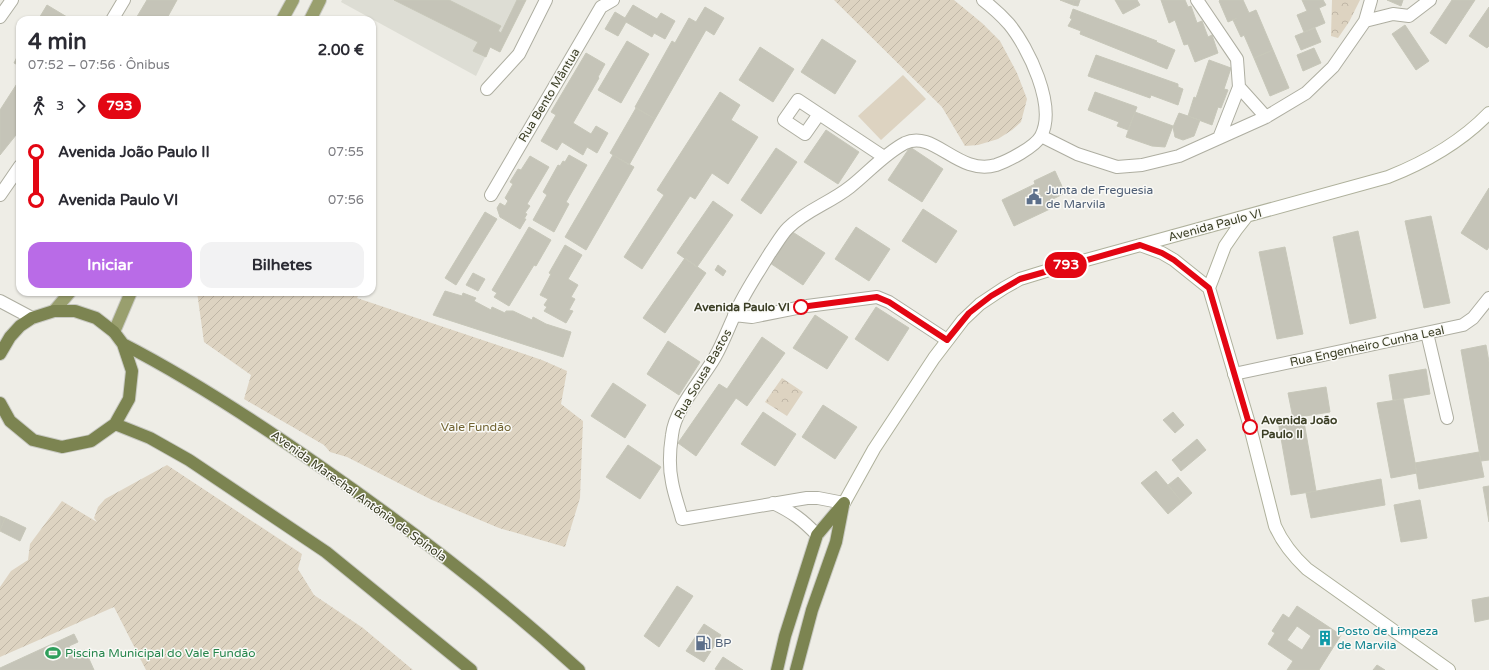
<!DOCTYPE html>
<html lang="pt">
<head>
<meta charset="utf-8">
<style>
  body { margin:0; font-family:"Varela Round",sans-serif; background:#f2f2f3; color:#2b2b33; height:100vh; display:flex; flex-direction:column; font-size:15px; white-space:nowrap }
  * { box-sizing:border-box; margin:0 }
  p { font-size:13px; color:#7c7c81 }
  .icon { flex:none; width:22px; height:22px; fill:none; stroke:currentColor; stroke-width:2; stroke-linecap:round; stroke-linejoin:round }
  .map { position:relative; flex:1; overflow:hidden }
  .panel { position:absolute; left:16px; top:16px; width:360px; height:280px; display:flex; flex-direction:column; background:#fff; border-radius:12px; box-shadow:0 1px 3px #0004 }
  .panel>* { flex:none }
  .badge { padding:0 8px; border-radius:13px; font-size:14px; line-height:26px }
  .map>.badge { position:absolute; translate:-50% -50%; box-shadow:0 0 0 2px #fff }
  .legs { display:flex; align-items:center; gap:6px; height:44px; padding:0 12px; font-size:13px }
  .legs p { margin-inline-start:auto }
  .overview { display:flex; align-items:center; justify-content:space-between; height:68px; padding:0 12px }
  h1 { font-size:22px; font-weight:700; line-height:30px }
  .primary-button { display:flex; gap:8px; margin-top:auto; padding:8px 12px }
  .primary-button a { flex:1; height:46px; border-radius:12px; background:#b96be7; color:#fff; font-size:16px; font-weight:700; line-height:46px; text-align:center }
  .primary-button a+a { background:#f2f2f3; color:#2b2b33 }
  ul { padding:0 12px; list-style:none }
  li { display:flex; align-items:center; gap:14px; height:48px; font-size:15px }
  li i { display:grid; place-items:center; width:6px; height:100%; margin:0 5px; background:currentColor }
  li i::after { content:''; width:10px; height:10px; margin:-5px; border:3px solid; border-radius:50%; background:#fff }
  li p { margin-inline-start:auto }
  li:first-child i { background:linear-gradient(#0000 50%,currentColor 0) }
  li:last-child i { background:linear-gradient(currentColor 50%,#0000 0) }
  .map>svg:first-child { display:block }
  .built { fill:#ddddd4 }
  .grass { fill:#ddd3c1 }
  .forest { fill:url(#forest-crowns) }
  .garden { fill:url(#garden-furrows) }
  .building { fill:#c5c4b8; stroke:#c7c7b9; fill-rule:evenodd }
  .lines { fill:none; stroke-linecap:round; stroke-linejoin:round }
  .minor-casing { stroke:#aeaea1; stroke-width:14 }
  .secondary-casing { stroke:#afb19c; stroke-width:14 }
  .primary-casing { stroke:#c8c9c2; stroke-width:14 }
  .trunk-casing { stroke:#c8c9c2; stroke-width:14 }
  .minor { stroke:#fff; stroke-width:12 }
  .secondary { stroke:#fff; stroke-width:12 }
  .primary { stroke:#999f6e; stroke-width:12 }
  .trunk { stroke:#7c8451; stroke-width:12 }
  .line-1-casing { stroke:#fff; stroke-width:9 }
  .line-1 { stroke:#e30613; stroke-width:6 }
  .stop-1-dot { fill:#fff; stroke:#e30613; stroke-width:2 }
  .labels { text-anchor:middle; stroke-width:3; stroke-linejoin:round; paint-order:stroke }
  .street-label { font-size:12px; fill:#3c3f26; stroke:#fafaf7 }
  .service-label { font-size:12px; fill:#4e5e75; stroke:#fafaf7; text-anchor:start }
  .stop-label { font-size:12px; font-weight:bold; fill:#3c3f26; stroke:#fafaf7; text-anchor:end }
  .park-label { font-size:12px; fill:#726433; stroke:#fafaf7 }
  .culture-label { font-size:12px; fill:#0d838f; stroke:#fafaf7; text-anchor:start }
  .leisure-label { font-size:12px; fill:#27864d; stroke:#fafaf7; text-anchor:start }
</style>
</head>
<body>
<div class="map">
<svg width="1489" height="670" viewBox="0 0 1489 670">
  <defs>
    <pattern id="forest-crowns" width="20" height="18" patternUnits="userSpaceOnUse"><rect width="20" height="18" fill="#ddd3c1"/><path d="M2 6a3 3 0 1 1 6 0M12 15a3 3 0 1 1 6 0" fill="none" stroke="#bfb6a6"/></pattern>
    <pattern id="garden-furrows" width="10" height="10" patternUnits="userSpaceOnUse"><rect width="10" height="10" fill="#ddd3c1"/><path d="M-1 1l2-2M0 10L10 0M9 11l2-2" fill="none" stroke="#bfb6a6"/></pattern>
  </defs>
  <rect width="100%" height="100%" fill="#eeede6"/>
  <path class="built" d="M342,0H526L500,52L490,47L476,76L341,2Z"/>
  <path class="grass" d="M903,75L926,99L881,140L858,116Z"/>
  <path class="forest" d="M1332,0H1360L1349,22L1338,38L1331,36Z
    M782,378L803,392L787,416L765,402Z"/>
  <path class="garden" d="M834,0H954L982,23L1000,41L1017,73L1027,99L1021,122L1012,130L998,139L978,145L965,146L942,107Z
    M197,292H360L357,298L542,360L567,371L561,404L583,421L580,498L565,547L499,528L432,500L347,457L330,452L324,445L244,399L251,375L204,342Z
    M167,465L302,554L298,569L314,595L363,628L413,670H146L114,607L0,657V587L11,571L28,560L30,544L62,501L97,522L94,518L98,507L105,499Z"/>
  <path class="building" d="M147,0H177L166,20H135Z
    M394,0H449L501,26L498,31L501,33L517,0H526L500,52L490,47L486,57L473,51L478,42Z
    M1060,0H1074L1073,5Z
    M1074,0H1080L1078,6L1073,5Z
    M1115,0H1137L1140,5L1123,14Z
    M1161,0H1185L1188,7L1191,6L1197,23L1202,21L1208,37L1212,35L1218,53L1195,62L1188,44L1184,45L1175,20L1169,23Z
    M1220,0H1243L1249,13L1256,10L1273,50L1254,58L1244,35L1241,37L1233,20L1237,18L1228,22L1219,1Z
    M1302,0H1323L1326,5L1319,8L1325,23L1304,32L1297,15L1307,11Z
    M1387,0H1403L1401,6Z
    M1452,0H1475L1446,44L1430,33Z
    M47,5L72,20H38Z
    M633,5L657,19L661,13L675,21L665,39L654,33L652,37L626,22L618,36L605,29L615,12L625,18Z
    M705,7L724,18L714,35L706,30L655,119L635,107L672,41L675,43L689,18L696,22Z
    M1489,7V46L1487,48L1469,36Z
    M1073,9L1157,41L1156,42L1175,50L1167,69L1080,34L1081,31L1068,26L1072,19L1070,18Z
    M1405,25L1429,61L1416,70L1392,34Z
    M1315,28L1321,42L1301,50L1295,36Z
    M822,39L856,61L835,94L801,72Z
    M627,41L649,54L621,103L598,90Z
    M760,47L794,69L773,102L739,80Z
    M1314,48L1321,63L1303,71L1297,55Z
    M1273,50L1289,88L1270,96L1254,58Z
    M20,51V66L14,63Z
    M586,53L605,64L598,77L599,78L573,123L591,134L596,126L608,133L597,153L587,147L583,155L562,142L557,150L541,141L556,115L551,112Z
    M1096,55L1178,84V87L1183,89L1178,105L1151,95L1150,98L1088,76Z
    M1209,60L1231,68L1224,89L1228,90L1221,108L1218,107L1212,125L1188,116L1194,97L1196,98Z
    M20,79V130L0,155V110Z
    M720,92L740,105L731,120L758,137L728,184L712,173L695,199L690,196L642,269L624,257L664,195L657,190Z
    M1095,92L1137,107L1128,130L1117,126L1119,122L1088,110Z
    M636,108L655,119L629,165L610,153Z
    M1135,112L1173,126L1165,147L1152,146L1126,137Z
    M1179,113L1200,120L1194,136L1183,140L1175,137L1173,127Z
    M826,130L859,152L838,184L804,162Z
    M910,147L943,169L922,202L888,180Z
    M776,148L797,162L761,214L741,200Z
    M569,155L587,165L566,202L569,204L554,232L533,220L547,195L543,192L558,165L560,166L563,161L565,162Z
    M613,155L634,167L586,250L565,237Z
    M530,156L549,167L527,204L530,206L525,213L527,214L524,219H526L520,229L500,217L497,208L500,203L505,206L508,201L505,198L513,184L510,182L518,169L521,170Z
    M1055,171L1065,193L1049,201L1052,208L1014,226L1002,200L1035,184L1034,181Z
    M1489,188V247L1487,250L1461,233Z
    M713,201L733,215L697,267L677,253Z
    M923,209L957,231L936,263L902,241Z
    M485,212L497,219L456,285L445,278Z
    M1431,216L1450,303L1424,308L1405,221Z
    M529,227L551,240L536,266L534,265L509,306L494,297L497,293L492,290Z
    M856,227L890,249L869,281L835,259Z
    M791,231L825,253L803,285L770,263Z
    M1358,231L1376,318L1350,324L1333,237Z
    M565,245L582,255L568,279L578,285L571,297L575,299L569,310L573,311L566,323L544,311L547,307L544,305L548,299L540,295L551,274L549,273Z
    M1285,247L1303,334L1277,339L1259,252Z
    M685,258L706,273L665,333L643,318Z
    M718,265L726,271L723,276L715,270Z
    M473,273L485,279L478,291L466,285Z
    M445,291L462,296L463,293L476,298L474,301L491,310L492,307L505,313L506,311H513L532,320L533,317L546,324L571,332L563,357L433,315Z
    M876,307L909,328L888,361L855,339Z
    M815,315L848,337L827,369L793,348Z
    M762,337L785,353L747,406L736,398L696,456L678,443L719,384L727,389Z
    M668,341L700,362L679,395L647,374Z
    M1486,345L1489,362V460L1481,461L1461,350Z
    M1426,369L1430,394L1393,400L1389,375Z
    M613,383L646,405L625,438L591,416Z
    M1326,387L1330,412L1293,418L1288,393Z
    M1403,399L1417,473L1391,478L1377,403Z
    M823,405L857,427L835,459L802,437Z
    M763,412L796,434L775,466L741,444Z
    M1173,412L1184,425L1175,433L1163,420Z
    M1303,416L1316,491L1291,495L1278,421Z
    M1197,439L1206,450L1181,471L1172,460Z
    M628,445L661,467L640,499L606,477Z
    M1479,452L1484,477L1419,489L1415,463Z
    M1156,471L1182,502L1168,514L1141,483Z
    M1178,477L1192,493L1182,502L1168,485Z
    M1381,479L1385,505L1311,518L1306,493Z
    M1489,486V522L1483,487Z
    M1420,500L1427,538L1401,542L1394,505Z
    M0,516L5,518L0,530Z
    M5,518L26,528L20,541L0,531Z
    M677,586L693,596L659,647L644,636Z
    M1489,597V619L1475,622L1472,600Z
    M1297,606L1341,635L1319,670H1287L1293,661L1268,644L1275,633L1272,631L1283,614L1289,618ZM1297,626L1311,636L1302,650L1287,640Z
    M704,624L721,635L704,662L686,651Z
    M74,634L78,642L69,646L73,655L85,650L94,670H0V668Z
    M723,657L743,670H717L715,669Z
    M1377,665L1385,670H1373Z"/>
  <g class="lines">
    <defs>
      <path id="minor" d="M1197,0L1237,59L1239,87L1219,138
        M0,17L12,0
        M112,20L124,0
        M1365,21L1393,14L1409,16L1430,0
        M1239,87L1266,117
        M487,89L519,54L546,0
        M819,114L805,134L784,120L798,100L884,157
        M1041,136L1077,154L1117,167L1142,165L1179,156L1266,117L1306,93L1333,67L1365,21L1371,0
        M0,195L20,166
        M491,195L601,7L613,0
        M0,301L32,318
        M734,315L752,317L807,306L877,297L889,302L947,340
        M1427,333L1447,418
        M1234,374L1463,325L1473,318L1489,298
        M773,503C792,512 803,520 817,535
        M844,503L818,498H807L682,519C679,507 674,494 672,482C669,468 670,448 672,435C675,408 702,380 715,357C723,343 728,329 735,314C744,293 758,273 770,253C776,245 781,235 788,228C806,210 830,203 850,187C868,173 884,154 905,143C934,129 958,176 996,165C1008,161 1035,147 1041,136C1057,106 1028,47 1009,24C1001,15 992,7 983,0"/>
      <path id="secondary" d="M1140,245L1162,253L1174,260L1209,288L1250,427L1275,526C1283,544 1293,556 1307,569L1449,670
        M1209,288L1225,246L1236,230L1247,216
        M844,503L874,449L934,358L963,320L980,304L1004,288L1020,279L1046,271L1388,177C1426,162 1461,142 1489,113"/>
      <path id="primary" d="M282,20L293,0
        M310,20L320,0
        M54,311L70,292
        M114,332L131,292"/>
      <path id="trunk" d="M123,344C191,379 255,421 318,465C409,528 497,595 579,670
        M0,354L10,337L20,326L32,318L54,311H75L96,318L114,332L123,344L132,371L129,399L115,424L91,441L62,447L33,440L10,421L0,403
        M115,424L150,438L189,460L326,552L471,670
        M777,670L785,636L817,535L844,503
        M796,670L812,610L836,542L843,506"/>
    </defs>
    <use href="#minor" class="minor-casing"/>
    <use href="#secondary" class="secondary-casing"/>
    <use href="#primary" class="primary-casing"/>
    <use href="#trunk" class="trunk-casing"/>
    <use href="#minor" class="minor"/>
    <use href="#secondary" class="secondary"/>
    <use href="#primary" class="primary"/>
    <use href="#trunk" class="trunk"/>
  </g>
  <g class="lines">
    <defs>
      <path id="line-1" d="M801,307L877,297L889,302L947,340L969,313L991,296L1020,279L1140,245L1162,253L1174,260L1209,288L1250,427"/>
    </defs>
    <use href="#line-1" class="line-1-casing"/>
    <use href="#line-1" class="line-1"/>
  </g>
  <defs>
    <symbol id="civic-bare" viewBox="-9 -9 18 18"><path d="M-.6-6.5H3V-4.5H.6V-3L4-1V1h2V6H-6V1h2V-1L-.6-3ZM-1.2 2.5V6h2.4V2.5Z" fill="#5c6f8a" stroke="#fafaf7" stroke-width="2.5" paint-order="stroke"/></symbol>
    <symbol id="building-bare" viewBox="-9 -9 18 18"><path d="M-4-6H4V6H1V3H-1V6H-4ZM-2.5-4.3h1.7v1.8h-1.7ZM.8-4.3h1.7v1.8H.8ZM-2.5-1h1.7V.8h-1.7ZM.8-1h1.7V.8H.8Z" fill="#0f9aa8" stroke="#fafaf7" stroke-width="2.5" paint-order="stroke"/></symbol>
    <symbol id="fuel-bare" viewBox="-9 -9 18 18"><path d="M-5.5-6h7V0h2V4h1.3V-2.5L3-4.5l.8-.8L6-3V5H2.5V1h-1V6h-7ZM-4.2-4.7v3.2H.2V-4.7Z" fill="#5c6f8a" stroke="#fafaf7" stroke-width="2.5" paint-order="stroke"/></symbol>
    <symbol id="stadium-bare" viewBox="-9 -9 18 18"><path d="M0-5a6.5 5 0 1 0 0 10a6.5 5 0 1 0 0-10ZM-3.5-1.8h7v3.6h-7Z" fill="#2e9e5b" stroke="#fafaf7" stroke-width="2.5" paint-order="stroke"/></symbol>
  </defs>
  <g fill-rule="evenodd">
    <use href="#civic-bare" x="1023" y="186" width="22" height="22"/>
    <use href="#building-bare" x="1314" y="627" width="22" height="22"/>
    <use href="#fuel-bare" x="692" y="632" width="22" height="22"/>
    <use href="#stadium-bare" x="42" y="642" width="22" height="22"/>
  </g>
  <g class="stop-1-dot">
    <circle cx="801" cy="307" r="7"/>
    <circle cx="1250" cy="427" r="7"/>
  </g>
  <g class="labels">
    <g class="street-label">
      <text transform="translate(549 95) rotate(-59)" y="4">Rua Bento Mântua</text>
      <text transform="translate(1215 225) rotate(-15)" y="4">Avenida Paulo VI</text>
      <text transform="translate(1367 346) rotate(-12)" y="4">Rua Engenheiro Cunha Leal</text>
      <text transform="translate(703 374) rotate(-60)" y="4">Rua Sousa Bastos</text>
      <text transform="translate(359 496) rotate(36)" y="4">Avenida Marechal António de Spínola</text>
    </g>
    <g class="service-label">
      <text x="1046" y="194">Junta de Freguesia<tspan x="1046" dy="14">de Marvila</tspan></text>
      <text x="715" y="647">BP</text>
    </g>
    <g class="stop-label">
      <text x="790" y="311">Avenida Paulo VI</text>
      <text x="1261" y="424" text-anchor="start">Avenida João<tspan x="1261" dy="14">Paulo II</tspan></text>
    </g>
    <g class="park-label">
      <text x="476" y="431">Vale Fundão</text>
    </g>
    <g class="culture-label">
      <text x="1337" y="635">Posto de Limpeza<tspan x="1337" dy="14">de Marvila</tspan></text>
    </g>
    <g class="leisure-label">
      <text x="65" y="657">Piscina Municipal do Vale Fundão</text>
    </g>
  </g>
</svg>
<b class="badge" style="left:1066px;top:265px;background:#e30613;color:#fff">793</b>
<section class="panel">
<div class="overview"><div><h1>4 min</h1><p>07:52 – 07:56 · Ônibus</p></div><b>2.00 €</b></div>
<div class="legs"><svg class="icon" aria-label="walk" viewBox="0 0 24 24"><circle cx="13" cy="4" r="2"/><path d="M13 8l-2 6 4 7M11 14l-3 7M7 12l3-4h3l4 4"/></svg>3<svg class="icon" aria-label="forward" viewBox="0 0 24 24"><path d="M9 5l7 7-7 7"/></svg><b class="badge" style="background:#e30613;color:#fff">793</b></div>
<ul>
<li><i style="color:#e30613"></i><b>Avenida João Paulo II</b><p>07:55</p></li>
<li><i style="color:#e30613"></i><b>Avenida Paulo VI</b><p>07:56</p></li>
</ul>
<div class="primary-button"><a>Iniciar</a><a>Bilhetes</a></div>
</section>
</div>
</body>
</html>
